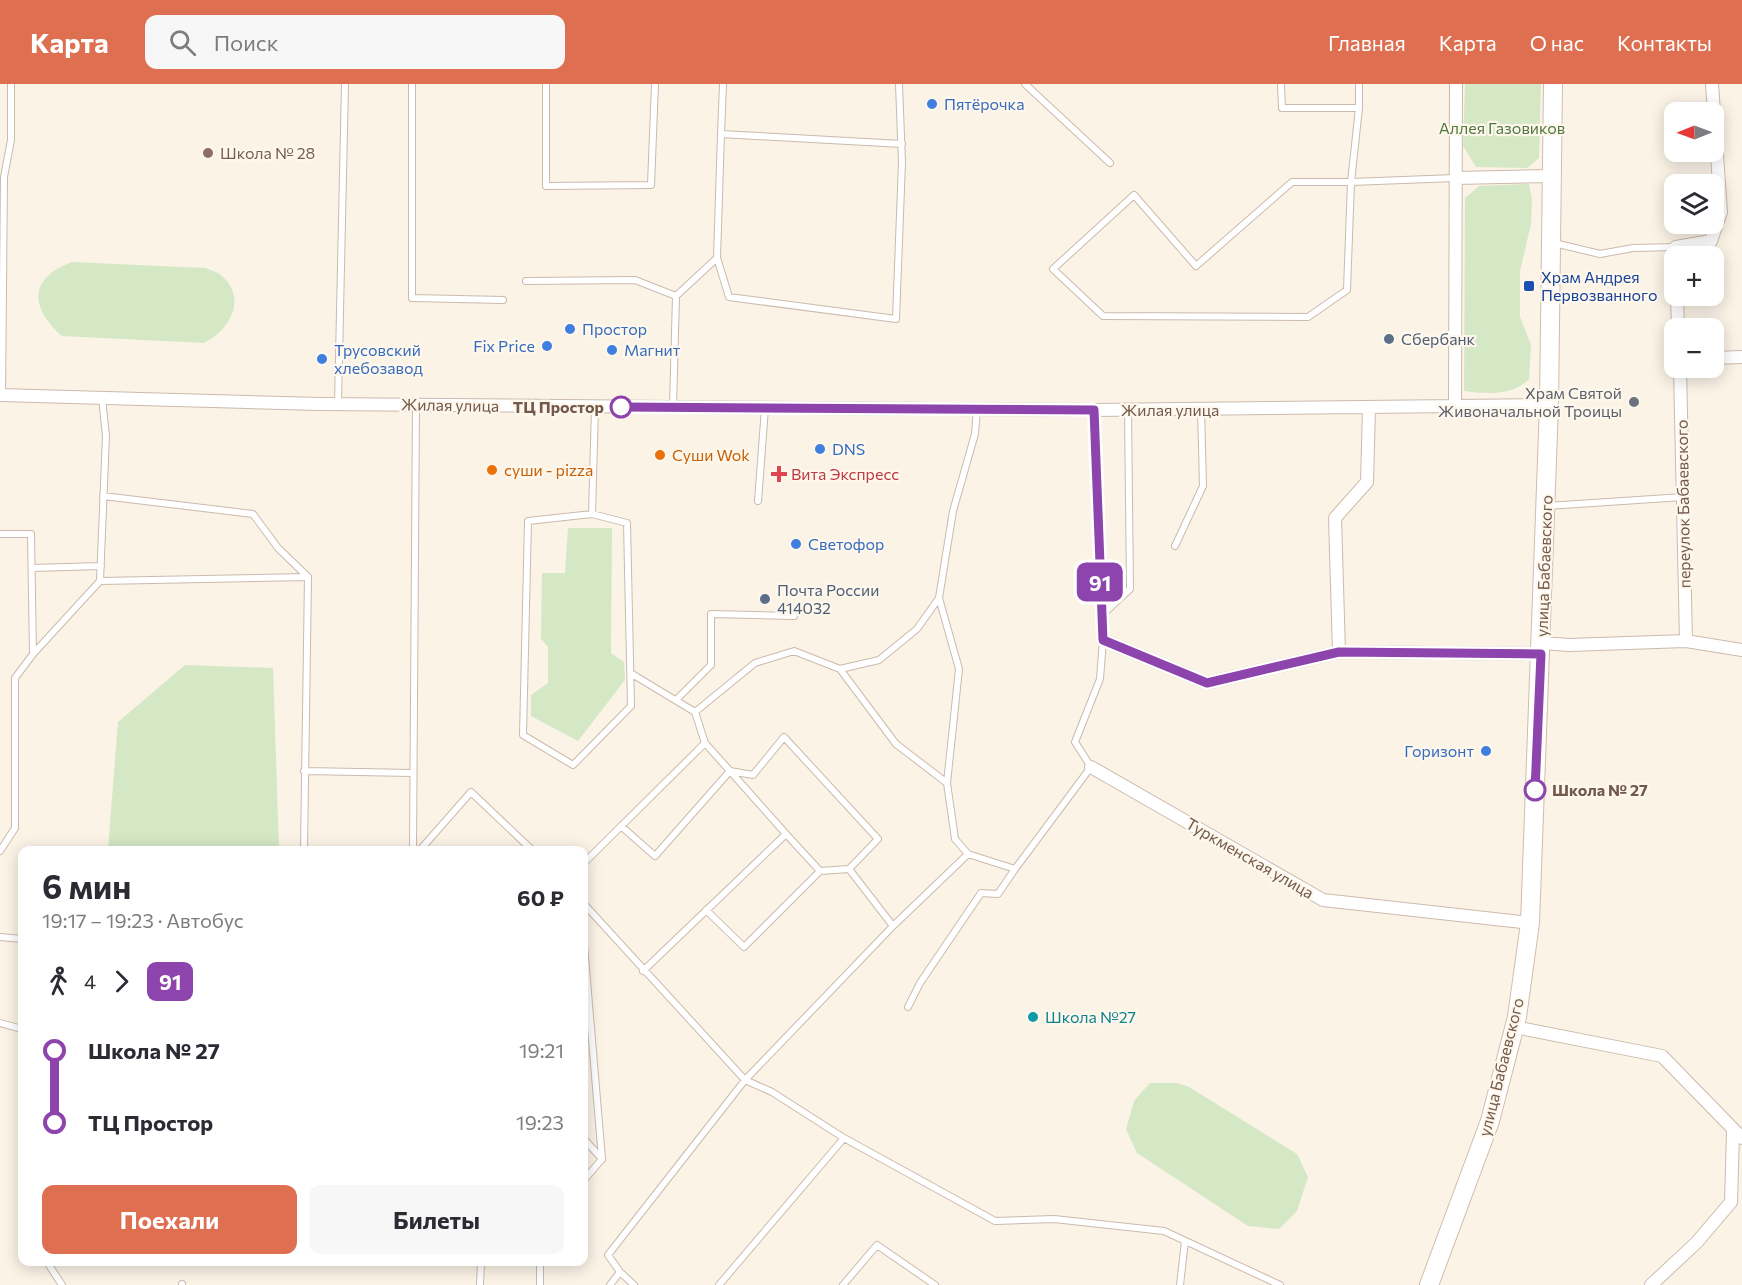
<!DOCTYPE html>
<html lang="ru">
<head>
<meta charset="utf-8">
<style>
  body { margin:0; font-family:Commissioner,sans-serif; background:#f7f7f7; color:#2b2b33; height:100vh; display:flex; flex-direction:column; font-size:22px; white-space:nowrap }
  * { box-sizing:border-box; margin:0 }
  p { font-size:20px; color:#7c7c81 }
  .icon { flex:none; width:33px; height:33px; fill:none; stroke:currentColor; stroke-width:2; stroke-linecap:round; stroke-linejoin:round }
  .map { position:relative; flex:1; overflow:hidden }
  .side { position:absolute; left:18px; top:762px; width:570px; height:420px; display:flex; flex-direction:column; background:#fff; border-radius:12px; box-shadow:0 3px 15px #0003 }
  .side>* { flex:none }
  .badge { padding:0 12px; border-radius:9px; font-size:21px; line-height:39px }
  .needle { width:39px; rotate:269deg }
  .controls { position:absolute; left:1664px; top:18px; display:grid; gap:12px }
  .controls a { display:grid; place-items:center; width:60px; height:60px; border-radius:12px; background:#fff; box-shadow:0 3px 15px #0003; font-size:30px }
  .map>.badge { position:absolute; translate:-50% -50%; box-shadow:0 0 0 3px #fff }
  .legs { display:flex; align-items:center; gap:9px; height:66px; padding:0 24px; font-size:20px }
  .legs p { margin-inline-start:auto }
  .overview { display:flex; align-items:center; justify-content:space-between; height:102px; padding:0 24px }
  h1 { font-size:33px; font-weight:700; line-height:45px }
  .button { display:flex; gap:12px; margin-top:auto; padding:12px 24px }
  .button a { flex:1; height:69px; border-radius:12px; background:#de6f51; color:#fff; font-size:24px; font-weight:700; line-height:69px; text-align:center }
  .button a+a { background:#f7f7f7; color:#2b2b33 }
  ul { padding:0 24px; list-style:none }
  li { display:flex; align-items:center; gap:21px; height:72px; font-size:22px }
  li i { display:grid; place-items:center; width:9px; height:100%; margin:0 8px; background:currentColor }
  li i::after { content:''; width:15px; height:15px; margin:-8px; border:4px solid; border-radius:50%; background:#fff }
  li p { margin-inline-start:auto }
  li:first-child i { background:linear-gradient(#0000 50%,currentColor 0) }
  li:last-child i { background:linear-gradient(currentColor 50%,#0000 0) }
  header { display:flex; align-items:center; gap:36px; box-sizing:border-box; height:84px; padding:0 30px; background:#de6f51; color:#fff }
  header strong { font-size:28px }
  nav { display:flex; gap:33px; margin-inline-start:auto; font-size:21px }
  .search { width:420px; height:54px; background:#f7f7f7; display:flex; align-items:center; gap:15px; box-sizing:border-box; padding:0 21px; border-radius:12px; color:#7c7c81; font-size:22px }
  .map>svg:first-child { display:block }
  .green { fill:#d4e8c5 }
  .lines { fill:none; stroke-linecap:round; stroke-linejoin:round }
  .service-casing { stroke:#ccbaad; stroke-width:8 }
  .minor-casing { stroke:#ccbaad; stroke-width:14 }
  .secondary-casing { stroke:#d1bcad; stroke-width:20 }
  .service { stroke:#fff; stroke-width:6 }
  .minor { stroke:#fff; stroke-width:12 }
  .secondary { stroke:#fff; stroke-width:18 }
  .line-1-casing { stroke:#fff; stroke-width:14 }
  .line-1 { stroke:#8e44ad; stroke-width:9 }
  .shop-dot { fill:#3f7fe0; stroke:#fef7ec; stroke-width:2 }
  .education-dot { fill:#8d6e63; stroke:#fef7ec; stroke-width:2 }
  .transit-dot { fill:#1a4fb4; stroke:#fef7ec; stroke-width:2 }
  .service-dot { fill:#5c6f8a; stroke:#fef7ec; stroke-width:2 }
  .worship-dot { fill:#6b7280; stroke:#fef7ec; stroke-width:2 }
  .stop-1-dot { fill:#fff; stroke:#8e44ad; stroke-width:3 }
  .food-dot { fill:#e8710a; stroke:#fef7ec; stroke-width:2 }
  .health-dot { fill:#e0444e; stroke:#fef7ec; stroke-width:2 }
  .culture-dot { fill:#0f9aa8; stroke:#fef7ec; stroke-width:2 }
  .labels { text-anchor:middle; stroke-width:4.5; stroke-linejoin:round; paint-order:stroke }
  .shop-label { font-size:16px; fill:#366cbe; stroke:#fef7ec; text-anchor:start }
  .park-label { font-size:16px; fill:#547844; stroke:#fef7ec }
  .education-label { font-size:16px; fill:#785e54; stroke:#fef7ec; text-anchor:start }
  .transit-label { font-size:16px; fill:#164399; stroke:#fef7ec; text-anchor:start }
  .service-label { font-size:16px; fill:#4e5e75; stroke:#fef7ec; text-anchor:start }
  .worship-label { font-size:16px; fill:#5b616d; stroke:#fef7ec; text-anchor:end }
  .street-label { font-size:16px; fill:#73594c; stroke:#fef7ec }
  .stop-label { font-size:16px; font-weight:bold; fill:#73594c; stroke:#fef7ec; text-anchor:end }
  .food-label { font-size:16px; fill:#c56008; stroke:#fef7ec; text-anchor:start }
  .health-label { font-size:16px; fill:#be3a42; stroke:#fef7ec; text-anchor:start }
  .culture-label { font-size:16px; fill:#0d838f; stroke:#fef7ec; text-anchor:start }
</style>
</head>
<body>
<header>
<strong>Карта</strong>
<div class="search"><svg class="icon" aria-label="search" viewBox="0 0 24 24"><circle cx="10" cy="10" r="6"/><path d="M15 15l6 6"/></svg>Поиск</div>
<nav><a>Главная</a><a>Карта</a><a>О нас</a><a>Контакты</a></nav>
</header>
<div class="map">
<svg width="1742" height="1201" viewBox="0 0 1742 1201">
  <rect width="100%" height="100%" fill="#fbf3e6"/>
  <path class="green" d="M1465,0H1541L1539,74L1527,84L1476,83L1463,62Z
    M1529,100L1532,115L1531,140L1520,187V233L1531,261L1529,295C1512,312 1487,310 1464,307L1465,114L1479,102Z
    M72,178L205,184C210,186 218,188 222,192C248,215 229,247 204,259L62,252C30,225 28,194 72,178Z
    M568,444H612L611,569L624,578L625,596L578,657L531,632V611L548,599V563L541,555L542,489H565Z
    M185,581L273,584L279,766H108L118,638Z
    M1150,999H1177L1189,1003L1297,1070L1308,1093L1297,1127L1279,1145L1248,1142L1137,1069L1126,1045L1134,1017Z"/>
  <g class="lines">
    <defs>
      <path id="service" d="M412,0V214L503,216
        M546,0V102L651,101L655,0
        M899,0L902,78L896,235L729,213L717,174L721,50L902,60
        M1025,0L1110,79
        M1281,0L1282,24H1359V0
        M1359,24L1351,98H1292L1196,182L1134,111L1053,185L1103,232L1308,233L1347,206L1351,98L1455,94
        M721,50L723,0
        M1554,159L1600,170L1633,164L1676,163
        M526,197L635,196L676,212L673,323
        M676,212L717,174
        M2,311L4,93L11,56V0
        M338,319L345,0
        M977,325L975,350L953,427L939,514L959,585L947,699L955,755L968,770L1015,785L1091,683L1075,658L1100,595L1103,556L1102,531L1130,505L1128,326
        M1094,326L1102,531
        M758,417L765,324
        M1547,422L1683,413
        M592,430L528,437L523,651L573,681L631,622L627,439L592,430L595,323
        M0,450H31L33,570L15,594V744L0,767
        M1175,462L1203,402L1201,325
        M32,484L101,482
        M100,497L308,493L278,464L253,430L103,412
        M33,570L100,497L106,352L102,314
        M840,585L879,576L917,545L939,514
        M632,590L695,628L755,579L794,567L840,585L896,660L947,699
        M676,616L711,581V530L794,532
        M695,628L705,659
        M304,687L413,689
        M730,687L786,750
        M304,766L308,493
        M413,766L416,321
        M420,766L471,708L532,766
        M584,779L705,659L730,687L655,772L621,742
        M820,787L849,785
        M584,820L745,996L772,1008L844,1054L719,1201
        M893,842L968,770
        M0,853L22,855
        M584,861L602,1075
        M643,887L786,750L820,787L744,863L706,826
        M908,923L920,899L981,809L998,810L1015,785
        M0,939L22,945
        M844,1054L995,1137L1054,1135L1164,1147L1280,1201
        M584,1055L602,1075L584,1096
        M47,1178L62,1201
        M620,1188L634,1201
        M182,1200V1201
        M480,1201L481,1178
        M540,1201V1178
        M610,1201L620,1188L608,1171L745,996L893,842L849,785L878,755L784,653L753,691L730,687
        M843,1201L877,1161L935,1201
        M1180,1201L1185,1157"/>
      <path id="minor" d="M1455,94L1551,92
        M1676,172V163L1711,157L1721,128L1712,0
        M1677,212L1678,244
        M1713,274L1742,273
        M1680,284L1686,557
        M0,311L319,320L673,323L1094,326L1549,321
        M1455,323L1456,0
        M1103,556L1207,599L1339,568L1541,570
        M1541,559L1569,561L1686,557L1742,566
        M1339,568L1335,434L1367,398L1369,325
        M1091,683L1323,816L1530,839
        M1515,943L1662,972L1742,1054
        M1651,1201L1697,1158L1731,1118L1733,1048"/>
      <path id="secondary" d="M1429,1201L1490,1037L1517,933L1530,839L1549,321L1553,0"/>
    </defs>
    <use href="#service" class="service-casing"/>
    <use href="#minor" class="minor-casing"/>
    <use href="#secondary" class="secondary-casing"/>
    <use href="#service" class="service"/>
    <use href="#minor" class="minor"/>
    <use href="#secondary" class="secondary"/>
  </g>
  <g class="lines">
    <defs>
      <path id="line-1" d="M621,323L1094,326L1103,556L1207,599L1339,568L1541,570L1535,706"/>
    </defs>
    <use href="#line-1" class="line-1-casing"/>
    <use href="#line-1" class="line-1"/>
  </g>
  <g class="shop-dot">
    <circle cx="932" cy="20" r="6"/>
    <circle cx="570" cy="245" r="6"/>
    <circle cx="547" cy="262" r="6"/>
    <circle cx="612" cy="266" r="6"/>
    <circle cx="322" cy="275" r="6"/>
    <circle cx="820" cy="365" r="6"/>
    <circle cx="796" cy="460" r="6"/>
    <circle cx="1486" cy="667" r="6"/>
  </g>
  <circle class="education-dot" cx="208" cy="69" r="6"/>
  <rect class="transit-dot" x="1523" y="196" width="12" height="12" rx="3"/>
  <g class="service-dot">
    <circle cx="1389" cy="255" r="6"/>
    <circle cx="765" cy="515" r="6"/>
  </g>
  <circle class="worship-dot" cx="1634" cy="318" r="6"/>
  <g class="stop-1-dot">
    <circle cx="621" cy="323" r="10"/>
    <circle cx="1535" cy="706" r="10"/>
  </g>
  <g class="food-dot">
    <circle cx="660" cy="371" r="6"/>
    <circle cx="492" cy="386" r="6"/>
  </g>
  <path class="health-dot" d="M776 381h6v6h6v6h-6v6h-6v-6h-6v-6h6z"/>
  <circle class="culture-dot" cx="1033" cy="933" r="6"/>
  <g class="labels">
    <g class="shop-label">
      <text x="944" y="26">Пятёрочка</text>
      <text x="582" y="251">Простор</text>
      <text x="535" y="268" text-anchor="end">Fix Price</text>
      <text x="334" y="272">Трусовский<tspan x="334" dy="18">хлебозавод</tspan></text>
      <text x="624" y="272">Магнит</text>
      <text x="832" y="371">DNS</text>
      <text x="808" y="466">Светофор</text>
      <text x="1474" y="673" text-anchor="end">Горизонт</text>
    </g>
    <g class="park-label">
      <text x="1502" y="50">Аллея Газовиков</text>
    </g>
    <g class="education-label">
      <text x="220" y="75">Школа № 28</text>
    </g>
    <g class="transit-label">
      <text x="1541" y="199">Храм Андрея<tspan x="1541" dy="18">Первозванного</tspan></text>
    </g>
    <g class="service-label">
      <text x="1401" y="261">Сбербанк</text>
      <text x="777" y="512">Почта России<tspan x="777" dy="18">414032</tspan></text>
    </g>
    <g class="worship-label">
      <text x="1622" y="315">Храм Святой<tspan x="1622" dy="18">Живоначальной Троицы</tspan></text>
    </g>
    <g class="street-label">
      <text transform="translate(450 321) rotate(1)" y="6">Жилая улица</text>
      <text x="1170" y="332">Жилая улица</text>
      <text transform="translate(1683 420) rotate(-91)" y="6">переулок Бабаевского</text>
      <text transform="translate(1544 482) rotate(-88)" y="6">улица Бабаевского</text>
      <text transform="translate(1250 774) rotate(30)" y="6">Туркменская улица</text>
      <text transform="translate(1501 983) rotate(-76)" y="6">улица Бабаевского</text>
    </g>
    <g class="stop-label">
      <text x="604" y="329">ТЦ Простор</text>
      <text x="1552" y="712" text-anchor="start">Школа № 27</text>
    </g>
    <g class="food-label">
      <text x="672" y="377">Суши Wok</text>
      <text x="504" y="392">суши - pizza</text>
    </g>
    <g class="health-label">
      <text x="791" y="396">Вита Экспресс</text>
    </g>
    <g class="culture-label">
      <text x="1045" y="939">Школа №27</text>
    </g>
  </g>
</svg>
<div class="controls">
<a><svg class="needle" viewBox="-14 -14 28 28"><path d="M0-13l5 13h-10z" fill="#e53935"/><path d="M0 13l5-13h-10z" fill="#7c7c81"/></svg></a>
<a><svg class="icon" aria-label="layers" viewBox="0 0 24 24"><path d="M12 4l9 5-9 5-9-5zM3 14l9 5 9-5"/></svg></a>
<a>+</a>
<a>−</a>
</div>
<b class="badge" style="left:1100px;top:498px;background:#8e44ad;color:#fff">91</b>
<section class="side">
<div class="overview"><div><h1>6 мин</h1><p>19:17 – 19:23 · Автобус</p></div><b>60 ₽</b></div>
<div class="legs"><svg class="icon" aria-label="walk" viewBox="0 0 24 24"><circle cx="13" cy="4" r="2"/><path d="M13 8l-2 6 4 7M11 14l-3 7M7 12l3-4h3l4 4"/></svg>4<svg class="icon" aria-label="forward" viewBox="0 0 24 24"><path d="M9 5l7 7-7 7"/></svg><b class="badge" style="background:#8e44ad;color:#fff">91</b></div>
<ul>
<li><i style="color:#8e44ad"></i><b>Школа № 27</b><p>19:21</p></li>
<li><i style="color:#8e44ad"></i><b>ТЦ Простор</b><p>19:23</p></li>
</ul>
<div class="button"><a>Поехали</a><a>Билеты</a></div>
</section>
</div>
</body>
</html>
